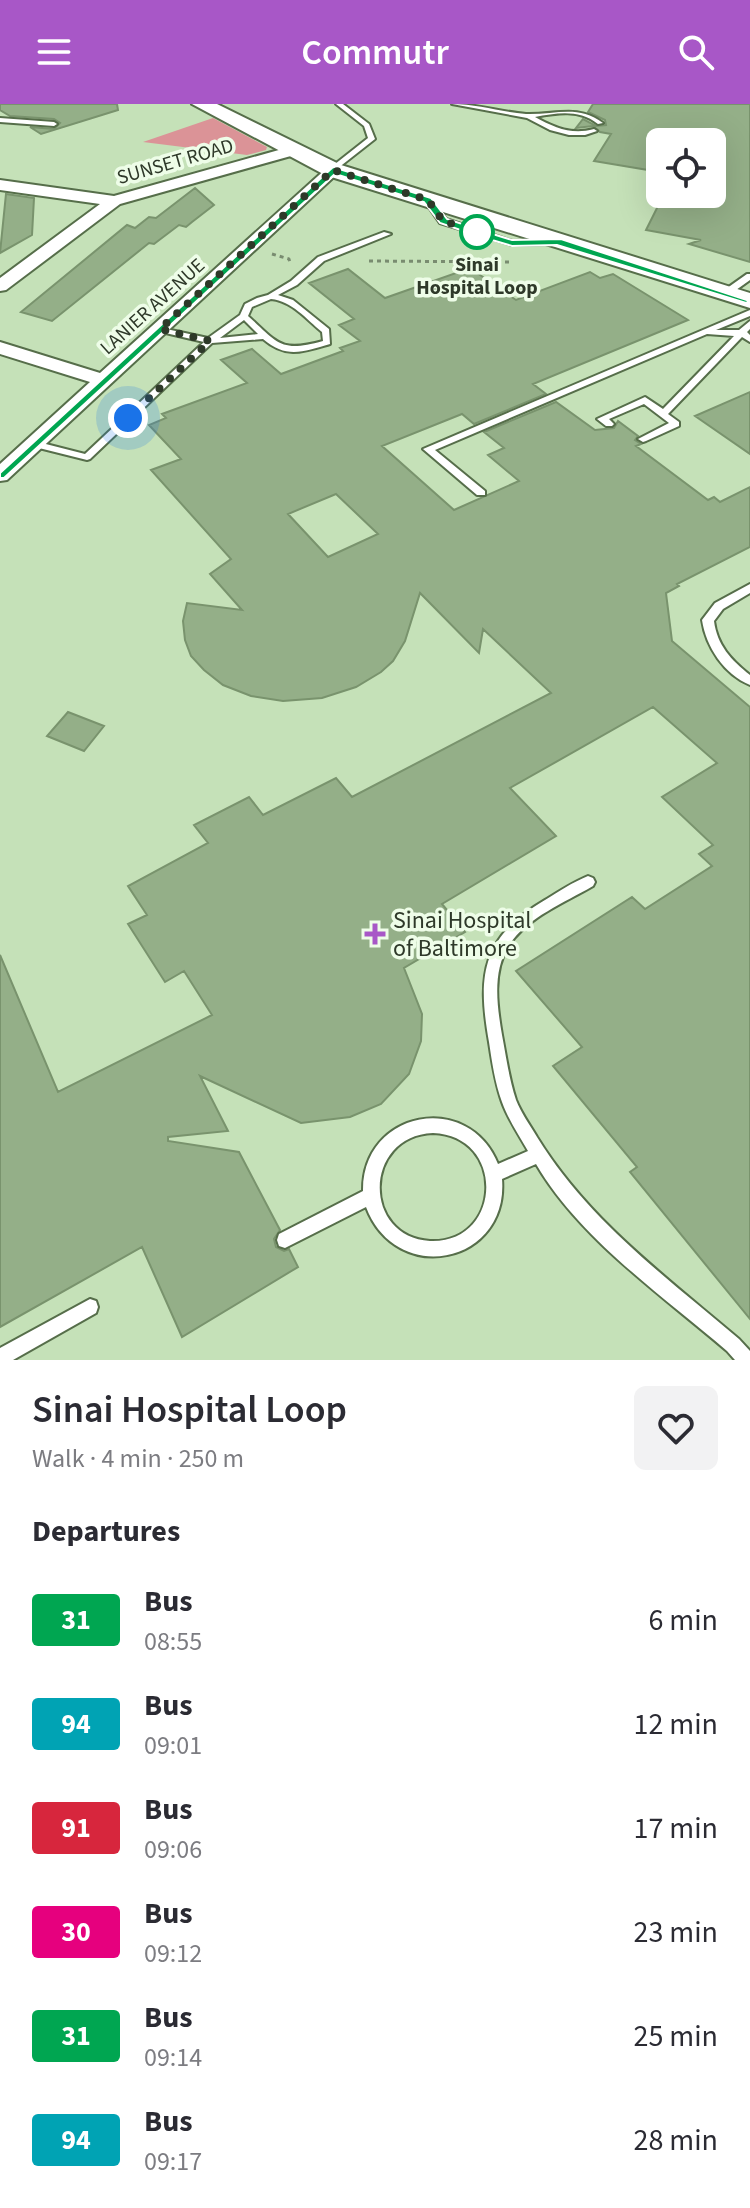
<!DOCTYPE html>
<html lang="en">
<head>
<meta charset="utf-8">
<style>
  body { margin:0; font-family:"Source Sans 3",sans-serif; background:#f2f2f3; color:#2b2b33; height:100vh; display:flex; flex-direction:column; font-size:30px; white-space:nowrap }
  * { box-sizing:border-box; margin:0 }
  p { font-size:26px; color:#7c7c81 }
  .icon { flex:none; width:44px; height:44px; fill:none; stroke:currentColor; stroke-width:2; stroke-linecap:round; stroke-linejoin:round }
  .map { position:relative; height:1256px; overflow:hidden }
  .details { display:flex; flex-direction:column; background:#fff; flex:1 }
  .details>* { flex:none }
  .badge { padding:0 16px; border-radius:6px; font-size:28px; line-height:52px }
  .controls { position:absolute; left:646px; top:24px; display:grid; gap:16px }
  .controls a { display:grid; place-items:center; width:80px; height:80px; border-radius:12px; background:#fff; box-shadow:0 8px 32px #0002; font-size:40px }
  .you { position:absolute; width:40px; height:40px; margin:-20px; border:6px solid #fff; border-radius:50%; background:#1a73e8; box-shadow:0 0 0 12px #1a73e833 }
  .map>.badge { position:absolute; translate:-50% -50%; box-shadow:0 0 0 4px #fff }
  h2 { padding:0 32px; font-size:30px; line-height:72px }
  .round { display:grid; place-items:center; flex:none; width:84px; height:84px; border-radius:12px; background:#f2f2f3 }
  .head { display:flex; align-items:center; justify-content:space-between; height:136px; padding:0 32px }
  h1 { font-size:38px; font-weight:600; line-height:60px }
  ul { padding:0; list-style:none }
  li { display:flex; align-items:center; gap:24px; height:104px; padding:0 32px }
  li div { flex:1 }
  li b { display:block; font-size:30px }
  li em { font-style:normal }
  li .badge { min-width:88px; font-weight:700; text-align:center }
  header { display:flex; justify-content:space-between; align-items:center; height:104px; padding:0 32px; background:#a857c7; color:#fff; font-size:36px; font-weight:600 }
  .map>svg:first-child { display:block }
  .green { fill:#db9397 }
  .building { fill:#94af88; stroke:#79936d; stroke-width:2; fill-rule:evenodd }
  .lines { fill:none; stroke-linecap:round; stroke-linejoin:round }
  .service-casing { stroke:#566e4a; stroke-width:4 }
  .minor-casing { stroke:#566e4a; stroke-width:4 }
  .secondary-casing { stroke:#566e4a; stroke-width:4 }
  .path { stroke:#798c70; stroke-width:3; stroke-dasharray:4 4; stroke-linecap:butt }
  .service { fill:#fff; fill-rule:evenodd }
  .minor { fill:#fff; fill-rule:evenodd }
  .secondary { fill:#fff; fill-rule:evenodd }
  .line { fill:#00a651; stroke:#fff; stroke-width:2 }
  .walk { stroke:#2e3929; stroke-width:8; stroke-dasharray:0 14.4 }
  .stop-dot { fill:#fff; stroke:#00a651; stroke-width:4 }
  .poi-dot { fill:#a857c7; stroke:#eefde8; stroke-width:3 }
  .labels { text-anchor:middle; stroke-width:7; stroke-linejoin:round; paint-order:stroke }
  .far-street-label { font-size:20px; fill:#2e3929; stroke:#eefde8 }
  .far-stop-label { font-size:20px; font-weight:bold; fill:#2e3929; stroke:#eefde8 }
  .poi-label { font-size:24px; fill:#2e3929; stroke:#eefde8; text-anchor:start }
</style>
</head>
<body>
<header><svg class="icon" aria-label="menu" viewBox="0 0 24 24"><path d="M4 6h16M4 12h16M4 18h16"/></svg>Commutr<svg class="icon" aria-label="search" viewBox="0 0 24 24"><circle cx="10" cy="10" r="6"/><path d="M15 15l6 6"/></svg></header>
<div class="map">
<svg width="750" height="1256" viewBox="0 0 750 1256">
  <rect width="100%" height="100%" fill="#c5e1b8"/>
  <path class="green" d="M213,14L267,43L266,46L247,51L143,38Z"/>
  <path class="building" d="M0,0H117L118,6L41,30L30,23L54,25L60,19L54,15L10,12L0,6Z
    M593,0H750V158L689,140L701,136L646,126L664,90H712V38H660V68L594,57L611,30L600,28L593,22L576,24L583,15L596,22L606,21L605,16L588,8Z
    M195,84L214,101L192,118L186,123L179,121L154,140L149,139L52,217L21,208L127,121L135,124L149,113L156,114Z
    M6,90L34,94L32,131L0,149Z
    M470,164L516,196L590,168L600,174L613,170L688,216L533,280L546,290L474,320L462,310L382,342L454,406L519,377L488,351L504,344L484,328L556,298L595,326L614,324L618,317L638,332L635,336L641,340L636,342L708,396L714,393L720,398L750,383V443L677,480L679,482L666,489L672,537L750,603V1215L630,1068L637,1063L553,962L582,943L516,867L632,793L645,805L712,762L699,750L713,741L662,693L717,659L653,603L510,684L556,732L442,800L465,828L404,864L422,910L421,937L409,970L381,1000L350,1013L301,1019L200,972L228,1027L168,1033V1037L239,1048L280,1126L274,1135L276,1143L284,1147L289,1145L298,1163L182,1233L142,1143L0,1223V851L58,988L212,911L184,867L165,878L128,820L147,811L128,782L208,739L194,721L249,693L263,711L336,674L352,693L551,589L483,525L479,549L420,489L405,537L393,557L381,568L356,583L322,594L283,597L251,592L223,581L204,566L191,552L185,536L183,517L187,499L242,506L210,470L231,455L151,366L181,355L149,321L166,314L162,310L247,279L221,256L252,245L281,270L343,247L340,244L360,237L339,221L354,215L309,179L348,165L385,194ZM336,390L378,430L328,453L288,410Z
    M750,288V350L695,312Z
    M68,608L104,622L84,647L47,632Z"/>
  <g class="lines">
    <defs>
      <path id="service" d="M336,0H343L369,20L375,35L333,68H330V64L368,34L364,22Z
        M452,0C477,0 501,8 526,10C555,11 578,0 603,19L598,20C579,5 557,9 535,13C555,24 572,31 594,25L597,27L585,31H569L550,26L527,14Z
        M0,14L54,18L57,20L54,22L0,18Z
        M425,94H431L446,115L512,137L554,136L558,138L554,140L512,141L440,119L424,96Z
        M384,128L391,130L324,157L297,181L278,191L293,196L329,225L330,240C303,248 286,255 263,235L212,239L90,355L87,356L31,342L29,340L34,337L85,350L204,238L157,227V223L208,234L240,211L245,200L257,194L268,191L291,177L318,153ZM271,195C292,197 306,215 322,228L323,237C280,249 278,239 248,212L252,203ZM244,216L258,230L220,234Z
        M747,170H750V176L729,191H723V187Z
        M750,206V212L716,226H739L750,217V225L747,228L750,231V238L742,233L668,310L679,318V322L646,337L643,338L638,335L669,319L644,300L609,315L614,320L612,322H606L597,315L645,293L663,305L734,232L707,230L435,346L485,387V391H477L423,345Z
        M750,480V489L723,505L714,517C717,541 731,556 750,571V581C724,570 706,543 702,516L715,499Z
        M588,772L593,774L595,778L593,782C564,799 528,813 509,841C492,867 497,902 502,931C506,952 509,975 516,996C521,1009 530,1021 537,1033C588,1116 666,1173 739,1235L750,1247V1256H735L727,1247C662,1191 580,1135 536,1060L502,1075C509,1159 397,1184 366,1103L285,1144L279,1142L277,1136L279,1130L363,1087C362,1007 468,986 498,1060L528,1047C519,1031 508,1015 502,998C495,979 492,958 489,938C477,870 482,833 545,796C558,788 573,778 588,772ZM433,1029C507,1032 502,1140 430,1137C362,1133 363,1032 433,1029Z
        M90,1195L96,1197L98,1203L96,1209L13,1256H0V1244Z"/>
      <path id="minor" d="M293,42L301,47L298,50L120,100L6,186L0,187V174L100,100L0,86V76L114,92Z
        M333,61L341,66L338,69L7,376L0,377V360L90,278L0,250V238L100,269L328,63Z"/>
      <path id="secondary" d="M192,0H217L341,61L750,189V204L325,71Z"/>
    </defs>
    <use href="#service" class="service-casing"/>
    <use href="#minor" class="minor-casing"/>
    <use href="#secondary" class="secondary-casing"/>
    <path class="path" d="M272,150L289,155L290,159
      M369,157L511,158"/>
    <use href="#service" class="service"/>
    <use href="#minor" class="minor"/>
    <use href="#secondary" class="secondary"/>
  </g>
  <path class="line" d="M333,63L431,94L447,115L483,127L512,136L561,135L750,197L746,199L557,141L512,142L475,131L440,119L424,98L335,70L4,374H0V369Z"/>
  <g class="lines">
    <path class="walk" d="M128,314L210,237L160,225L333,66L428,96L443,117L477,128"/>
  </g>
  <circle class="stop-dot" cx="477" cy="128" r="16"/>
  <path class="poi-dot" d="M371 818h8v8h8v8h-8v8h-8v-8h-8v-8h8z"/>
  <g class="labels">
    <g class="far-street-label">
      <text transform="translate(175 57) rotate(-16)" y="7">SUNSET ROAD</text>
      <text transform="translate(152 202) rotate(-42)" y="7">LANIER AVENUE</text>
    </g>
    <g class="far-stop-label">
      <text x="477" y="167">Sinai<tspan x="477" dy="23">Hospital Loop</tspan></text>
    </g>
    <g class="poi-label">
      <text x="393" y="824">Sinai Hospital<tspan x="393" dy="28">of Baltimore</tspan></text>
    </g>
  </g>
</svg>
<div class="controls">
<a><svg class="icon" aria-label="locate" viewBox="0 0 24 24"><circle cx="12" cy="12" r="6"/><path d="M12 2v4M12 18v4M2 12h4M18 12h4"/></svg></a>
</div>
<div class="you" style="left:128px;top:314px"></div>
</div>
<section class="details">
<div class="head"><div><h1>Sinai Hospital Loop</h1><p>Walk · 4 min · 250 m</p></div><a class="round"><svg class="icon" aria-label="heart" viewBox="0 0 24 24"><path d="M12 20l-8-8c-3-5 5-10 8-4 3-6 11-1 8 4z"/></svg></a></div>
<h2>Departures</h2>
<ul>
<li><span class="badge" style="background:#00a651;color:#fff">31</span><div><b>Bus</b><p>08:55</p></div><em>6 min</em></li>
<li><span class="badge" style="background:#00a3b4;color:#fff">94</span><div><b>Bus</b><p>09:01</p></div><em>12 min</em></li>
<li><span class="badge" style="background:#d7263d;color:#fff">91</span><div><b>Bus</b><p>09:06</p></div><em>17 min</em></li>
<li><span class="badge" style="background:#e6007e;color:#fff">30</span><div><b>Bus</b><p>09:12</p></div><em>23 min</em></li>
<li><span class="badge" style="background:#00a651;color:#fff">31</span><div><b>Bus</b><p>09:14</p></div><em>25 min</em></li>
<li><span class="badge" style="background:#00a3b4;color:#fff">94</span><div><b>Bus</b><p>09:17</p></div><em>28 min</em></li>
</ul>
</section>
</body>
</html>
